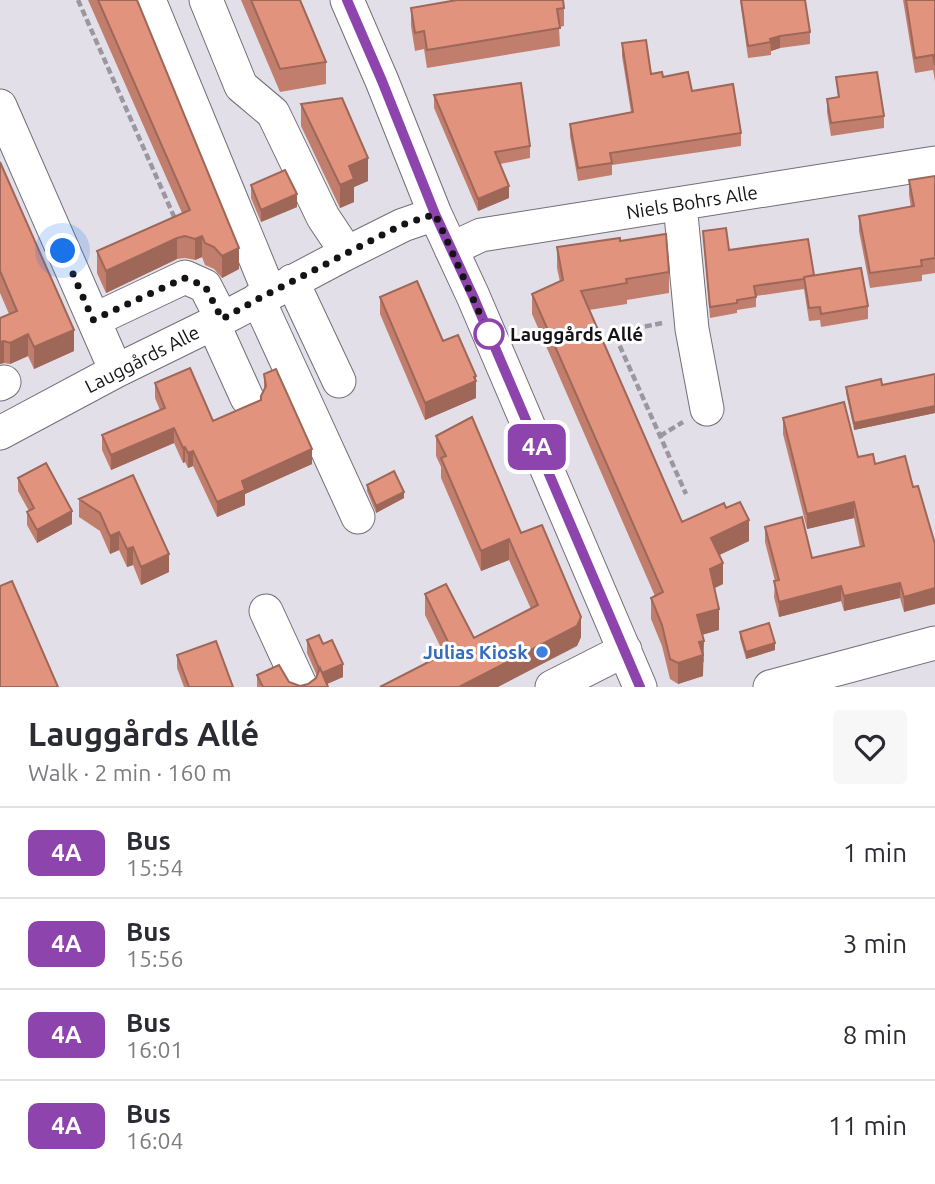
<!DOCTYPE html>
<html lang="en">
<head>
<meta charset="utf-8">
<style>
  body { margin:0; font-family:Ubuntu,sans-serif; background:#f7f7f7; color:#2b2b33; height:100vh; display:flex; flex-direction:column; font-size:26px; white-space:nowrap }
  * { box-sizing:border-box; margin:0 }
  p { font-size:23px; color:#7c7c81 }
  .icon { flex:none; width:38px; height:38px; fill:none; stroke:currentColor; stroke-width:2; stroke-linecap:round; stroke-linejoin:round }
  .map { position:relative; height:687px; overflow:hidden }
  .drawer { display:flex; flex-direction:column; background:#fff; flex:1 }
  .drawer>* { flex:none }
  .badge { padding:0 14px; border-radius:10px; font-size:24px; line-height:46px }
  .you { position:absolute; width:35px; height:35px; margin:-18px; border:5px solid #fff; border-radius:50%; background:#1a73e8; box-shadow:0 0 0 10px #1a73e833 }
  .map>.badge { position:absolute; translate:-50% -50%; box-shadow:0 0 0 4px #fff }
  .round { display:grid; place-items:center; flex:none; width:74px; height:74px; border-radius:7px; background:#f7f7f7 }
  .head { display:flex; align-items:center; justify-content:space-between; height:119px; padding:0 28px }
  h1 { font-size:33px; font-weight:600; line-height:52px }
  ul { padding:0; list-style:none }
  li { display:flex; align-items:center; gap:21px; height:91px; padding:0 28px; border-top:2px solid #e1e1e2 }
  li div { flex:1 }
  li b { display:block; font-size:26px }
  li em { font-style:normal }
  li .badge { min-width:77px; font-weight:700; text-align:center }
  .map>svg:first-child { display:block }
  .lines { fill:none; stroke-linecap:round; stroke-linejoin:round }
  .minor-casing { stroke:#726e77; stroke-width:35 }
  .path { stroke:#9a979f; stroke-width:4.5; stroke-dasharray:7 3.5; stroke-linecap:butt }
  .minor { stroke:#fff; stroke-width:33 }
  .wall { fill:#c27e6c }
  .shaded-wall { fill:#9e6758 }
  .building { fill:#e2937e; stroke:#9e6758; stroke-width:2 }
  .line-casing { stroke:#fff; stroke-width:16 }
  .line { stroke:#8e44ad; stroke-width:10 }
  .walk { stroke:#151317; stroke-width:7; stroke-dasharray:0 12.6 }
  .stop-dot { fill:#fff; stroke:#8e44ad; stroke-width:3.5 }
  .shop-dot { fill:#3f7fe0; stroke:#fff; stroke-width:2.5 }
  .labels { text-anchor:middle; stroke-width:6; stroke-linejoin:round; paint-order:stroke }
  .street-label { font-size:19px; fill:#151317; stroke:#fff }
  .stop-label { font-size:19px; font-weight:bold; fill:#151317; stroke:#fff; text-anchor:start }
  .shop-label { font-size:19px; font-weight:bold; fill:#366cbe; stroke:#fff; text-anchor:end }
</style>
</head>
<body>
<div class="map">
<svg width="935" height="687" viewBox="0 0 935 687">
  <rect width="100%" height="100%" fill="#e3dfe9"/>
  <g class="lines">
    <defs>
      <path id="minor" d="M149,0L270,294
        M206,0L241,86L273,113L323,217L347,253
        M347,0L382,81L435,214L473,296L640,687
        M0,106L116,371
        M680,204L692,329L707,409
        M451,249L481,235L935,163
        M292,281L339,381
        M258,299L358,517
        M94,320L185,277L205,286L222,319
        M213,323L247,398
        M0,384L4,382
        M0,433L116,371L222,319L347,253L403,225L435,214
        M266,611L301,687
        M552,687L625,650
        M770,687L935,643"/>
    </defs>
    <use href="#minor" class="minor-casing"/>
    <path class="path" d="M78,0L176,221
      M662,323L614,333L686,494
      M660,436L683,422"/>
    <use href="#minor" class="minor"/>
  </g>
  <path class="wall" d="M88,0H137L239,269L222,278L214,269L205,265L202,257L195,260L185,258L177,259L106,293L97,273V251L182,213Z
    M241,0H300L326,62V84L280,92Z
    M740,0H805L810,32V44L780,48L771,51V55L748,58Z
    M903,0H935V81L933,70L915,73Z
    M411,8H564V26L559,27L560,46L427,68L424,49L415,51L411,26Z
    M622,43L651,74L663,77L692,91L741,133V146L612,165V175L578,181L570,136V124L631,112L622,56Z
    M836,77L884,116V128L831,136L827,112V99L838,97Z
    M434,95L530,146V158L500,164L509,198L478,211L434,108Z
    M301,104L368,181L354,187V202L340,208L301,126Z
    M0,162L74,351L34,369L28,356L10,364L4,363L0,364L9,314L0,293Z
    M935,176V273L922,275V281L870,288L859,231V216L911,207L909,195V180Z
    M251,185L297,207L261,222L251,198Z
    M703,231L729,250L814,275L868,306V319L821,327L820,320L809,321L804,289L756,296V307L737,310V313L710,318Z
    M620,241L669,272V293L627,300V304L589,310L682,522L726,508L749,541L719,555L723,584L715,588L719,630L702,635L704,662H703V676L678,684L670,679L662,646L651,619V598L655,596L532,314V294L560,282L557,268V247Z
    M380,297L443,341L476,376V398L425,420L380,314Z
    M264,374L312,464L245,494V505L217,517L193,466L188,468L185,462L183,463L174,443L111,470L102,450V435L160,410L155,398V383L213,421L261,400L264,390Z
    M935,374V413L854,430L846,393V387L882,385Z
    M783,418L858,457L875,464L905,456L904,612L900,598L844,611L841,601L779,617L774,597L775,581L765,542V527L812,558L860,547L854,518L807,529L783,434Z
    M436,436L521,533L581,637L577,646L444,654L425,615V594L474,638L531,609L509,560L481,571L441,478V467L436,456Z
    M133,475L169,572L141,585L133,565L127,567L119,550L110,554L100,531L79,517V499Z
    M18,478L72,524L37,543L27,525V512L29,511L18,491Z
    M367,485L404,498L376,513L367,491Z
    M740,632L775,650L746,659L740,638Z
    M307,640L323,644L343,677L327,684L328,687H257V675L289,682L300,686L308,684L316,678L317,676L307,653Z
    M177,655L233,687H184L177,668Z"/>
  <path class="shaded-wall" d="M780,36V48L771,51L770,39Z
    M368,158V181L354,187V202L340,208V185L349,166Z
    M509,186V198L478,211V199Z
    M297,194V207L261,222V210Z
    M202,236V257L195,260V239Z
    M177,238V259L106,293V271Z
    M239,248V269L222,278V256Z
    M74,330V351L34,369V347Z
    M28,334V356L10,364V343Z
    M4,341V363L0,364V342Z
    M476,376V398L425,420V403Z
    M935,406V413L854,430V423Z
    M174,428V443L111,470V455Z
    M185,447V462L183,463V448Z
    M312,449V464L245,494V505L217,517V502L242,481Z
    M193,451V466L188,468V453Z
    M404,492V498L376,513V506Z
    M854,502V518L807,529V514Z
    M72,511V524L37,543V530Z
    M749,520V541L711,559V538Z
    M119,532V550L110,554V536Z
    M509,539V560L481,571V551Z
    M133,547V565L127,567V549Z
    M169,554V572L141,585V567Z
    M723,563V584L710,590V569Z
    M900,583V598L844,611V596Z
    M841,586V601L779,617V602Z
    M935,588V604L904,612V597Z
    M719,609V630L697,636V615Z
    M581,617V637L577,646L498,687H459Z
    M704,641L703,676L678,684V663L699,642Z
    M775,643V650L746,659V652Z
    M343,664V677L320,687V675Z"/>
  <path class="building" d="M98,0H137L239,248L222,256L214,247L205,243L202,236L195,239L185,236L177,238L106,271L97,251L190,210Z
    M251,0H300L326,62L280,69Z
    M457,0H563L564,8L557,9L560,28L427,50L424,31L415,33L411,8Z
    M741,0H805L810,32L780,36L770,39L771,42L748,46Z
    M906,0H935V65L933,55L915,58Z
    M646,40L651,74L662,72L663,77L688,72L692,91L733,84L741,133L610,153L612,163L578,168L570,124L633,112L622,43Z
    M877,72L884,116L831,123L827,99L839,97L836,77Z
    M521,83L530,146L495,152L509,186L478,199L434,95Z
    M342,98L368,158L349,166L354,179L340,185L301,104Z
    M0,162L74,330L34,347L28,334L10,343L4,341L0,342V318L17,311L0,271Z
    M285,170L297,194L261,210L251,185Z
    M935,176V258L921,260L922,266L870,273L859,216L914,206L909,180Z
    M726,228L729,250L808,239L814,275L804,277V279L754,286L756,297L737,300V303L710,307L703,231Z
    M666,234L669,272L626,279L627,283L581,291L682,522L724,503L726,508L740,502L749,520L711,538L723,563L710,569L719,609L697,615L704,641L699,642L703,655L678,663L670,659L662,625L651,598L663,592L532,294L563,280L557,247L620,238V241Z
    M861,268L868,306L821,314L820,307L809,308L804,277Z
    M417,281L443,341L458,335L476,376L474,377L476,381L425,403L380,297Z
    M190,368L213,421L261,400V396L266,386L264,374L276,369L312,449L242,481L245,490L217,502L193,451L188,453L185,447L183,448L174,428L111,455L102,435L165,408L155,383Z
    M935,374V406L854,423L846,387L881,379L882,385Z
    M844,402L858,457L873,454L875,464L905,456L913,487L918,486L935,544V588L904,597L900,583L844,596L841,586L779,602L774,581L779,580L765,527L802,517L812,558L864,546L854,502L807,514L783,418Z
    M472,417L521,533L542,525L581,617L577,626L459,687H380L452,650L425,594L446,584L474,638L538,605L509,539L481,551L441,458L446,456L436,436Z
    M46,463L72,511L37,530L27,512L34,508L18,478Z
    M394,471L404,492L376,506L367,485Z
    M133,475L169,554L141,567L133,547L127,549L119,532L110,536L100,513L79,499Z
    M12,581L58,687H0V586Z
    M769,623L775,643L746,652L740,632Z
    M319,635L323,644L332,640L343,664L322,673L320,668L319,670L318,666L307,640Z
    M216,641L233,687H189L177,655Z
    M279,665L289,682L300,686L308,684L316,678L320,668L328,687H263L257,675Z"/>
  <g class="lines">
    <defs>
      <path id="line" d="M347,0L382,81L435,214L473,296L640,687"/>
    </defs>
    <use href="#line" class="line-casing"/>
    <use href="#line" class="line"/>
    <path class="walk" d="M63,251L93,320L184,278L205,286L222,319L258,299L384,234L402,225L435,214L492,341L489,334"/>
  </g>
  <circle class="stop-dot" cx="489" cy="334" r="14"/>
  <circle class="shop-dot" cx="542" cy="652" r="7"/>
  <g class="labels">
    <g class="street-label">
      <text transform="translate(692 202) rotate(-9)" y="7">Niels Bohrs Alle</text>
      <text transform="translate(142 359) rotate(-27)" y="7">Lauggårds Alle</text>
    </g>
    <g class="stop-label">
      <text x="510" y="341">Lauggårds Allé</text>
    </g>
    <g class="shop-label">
      <text x="528" y="659">Julias Kiosk</text>
    </g>
  </g>
</svg>
<div class="you" style="left:63px;top:251px"></div>
<b class="badge" style="left:537px;top:447px;background:#8e44ad;color:#fff">4A</b>
</div>
<section class="drawer">
<div class="head"><div><h1>Lauggårds Allé</h1><p>Walk · 2 min · 160 m</p></div><a class="round"><svg class="icon" aria-label="heart" viewBox="0 0 24 24"><path d="M12 20l-8-8c-3-5 5-10 8-4 3-6 11-1 8 4z"/></svg></a></div>
<ul>
<li><span class="badge" style="background:#8e44ad;color:#fff">4A</span><div><b>Bus</b><p>15:54</p></div><em>1 min</em></li>
<li><span class="badge" style="background:#8e44ad;color:#fff">4A</span><div><b>Bus</b><p>15:56</p></div><em>3 min</em></li>
<li><span class="badge" style="background:#8e44ad;color:#fff">4A</span><div><b>Bus</b><p>16:01</p></div><em>8 min</em></li>
<li><span class="badge" style="background:#8e44ad;color:#fff">4A</span><div><b>Bus</b><p>16:04</p></div><em>11 min</em></li>
</ul>
</section>
</body>
</html>
